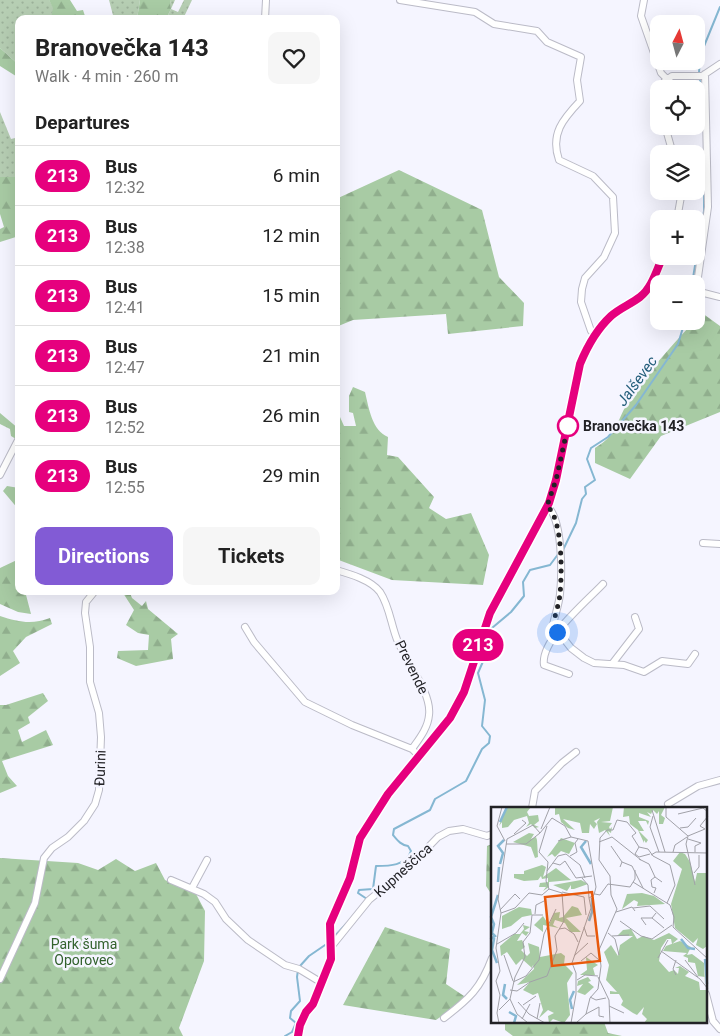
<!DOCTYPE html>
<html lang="en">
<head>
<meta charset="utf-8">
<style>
  body { margin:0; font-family:Roboto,sans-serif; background:#f6f6f6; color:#222; height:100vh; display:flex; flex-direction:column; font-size:19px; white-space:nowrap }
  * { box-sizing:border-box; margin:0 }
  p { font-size:16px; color:#767676 }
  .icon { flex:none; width:28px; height:28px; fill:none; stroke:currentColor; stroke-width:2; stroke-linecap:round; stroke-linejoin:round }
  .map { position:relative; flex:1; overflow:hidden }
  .side { position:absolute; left:15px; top:15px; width:325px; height:580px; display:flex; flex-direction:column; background:#fff; border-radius:10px; box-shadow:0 5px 20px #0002 }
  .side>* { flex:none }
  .badge { padding:0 10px; border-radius:16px; font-size:18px; line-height:32px }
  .needle { width:32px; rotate:6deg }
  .fabs { position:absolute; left:650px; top:15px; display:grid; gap:10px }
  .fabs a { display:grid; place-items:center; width:55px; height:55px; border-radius:10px; background:#fff; box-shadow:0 5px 20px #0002; font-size:25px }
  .you { position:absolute; width:25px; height:25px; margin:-12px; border:4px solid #fff; border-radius:50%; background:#1a73e8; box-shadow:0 0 0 8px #1a73e833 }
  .map>.badge { position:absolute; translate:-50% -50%; box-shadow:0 0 0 2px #fff }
  h2 { padding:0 20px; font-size:19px; line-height:45px }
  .round { display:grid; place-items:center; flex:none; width:52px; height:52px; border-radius:10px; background:#f6f6f6 }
  .headline { display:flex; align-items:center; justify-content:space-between; height:85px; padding:0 20px }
  h1 { font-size:24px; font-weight:700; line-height:38px }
  .action { display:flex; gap:10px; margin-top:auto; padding:10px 20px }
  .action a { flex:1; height:58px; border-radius:10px; background:#825bd5; color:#fff; font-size:20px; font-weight:700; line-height:58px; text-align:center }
  .action a+a { background:#f6f6f6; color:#222 }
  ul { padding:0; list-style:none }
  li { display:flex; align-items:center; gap:15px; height:60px; padding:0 20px; border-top:1px solid #e0e0e0 }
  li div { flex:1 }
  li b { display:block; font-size:19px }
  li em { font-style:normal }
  li .badge { min-width:55px; font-weight:700; text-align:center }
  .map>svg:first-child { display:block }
  .grass { fill:url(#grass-dots) }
  .forest { fill:url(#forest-firs) }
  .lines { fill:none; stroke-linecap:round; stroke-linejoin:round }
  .stream { stroke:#85b7d2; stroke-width:2 }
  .street-casing { stroke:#bbbbc7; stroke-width:8 }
  .street { stroke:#fff; stroke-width:6 }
  .line-casing { stroke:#fff; stroke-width:11 }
  .line { stroke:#e6007e; stroke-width:8 }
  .walk { stroke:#222226; stroke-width:5; stroke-dasharray:0 9 }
  .stop-dot { fill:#fff; stroke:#e6007e; stroke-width:2.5 }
  .labels { text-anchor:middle; stroke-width:5; stroke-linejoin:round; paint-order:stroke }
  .stop-label { font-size:14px; font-weight:bold; fill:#222226; stroke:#f5f5ff; text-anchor:start }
  .street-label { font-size:14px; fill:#222226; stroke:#f5f5ff }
  .park-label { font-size:14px; fill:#32612d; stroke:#f5f5ff }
  .water-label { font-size:15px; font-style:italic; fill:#225d7a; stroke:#f5f5ff }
  .inset-river { fill:none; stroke:#85b7d2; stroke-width:2.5 }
  .inset-road { fill:none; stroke:#a1a1a8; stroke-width:1 }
  .view { fill:#e8590c; fill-opacity:0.15; stroke:#e8590c; stroke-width:2.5 }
  .inset-edge { fill:none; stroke:#222226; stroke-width:2.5 }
</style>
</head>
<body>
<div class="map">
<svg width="720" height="1036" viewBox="0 0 720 1036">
  <defs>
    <pattern id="grass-dots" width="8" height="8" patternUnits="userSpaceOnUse" patternTransform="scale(1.25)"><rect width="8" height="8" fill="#b6ceb3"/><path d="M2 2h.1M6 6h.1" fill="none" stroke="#9cb19a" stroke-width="1.8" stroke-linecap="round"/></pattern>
    <pattern id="forest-firs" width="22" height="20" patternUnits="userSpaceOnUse" patternTransform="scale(1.25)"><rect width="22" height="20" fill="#a8cba4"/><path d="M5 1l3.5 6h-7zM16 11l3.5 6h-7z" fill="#90ae8d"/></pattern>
  </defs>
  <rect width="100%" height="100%" fill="#f5f5ff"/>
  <path class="grass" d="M0,0H49L54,8L51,19H19V65L0,48Z
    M109,0H140L137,19H114Z
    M170,0H175L171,9L178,12L184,0H192L183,19H166L171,9Z
    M0,112L11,139L19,137V177H0Z"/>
  <path class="forest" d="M49,0H70L77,11L83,10L86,19H51L53,8Z
    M140,0H170L171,9L166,19H137Z
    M0,48L19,65V78L0,66Z
    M399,170L482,210L499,277L524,303L523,326L448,334L446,314L353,320L336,327V199Z
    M0,177H19V221L16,222L19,236L0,242V229L4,227L0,214Z
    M702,313L720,326V412L661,436L630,479L595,463V448C619,434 616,420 630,399C650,368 678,339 702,313Z
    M353,387L365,392C369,409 372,430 388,437L387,455L398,457L434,497L429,508L446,519L471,513L489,555L483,585L392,580L336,559V408L344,426H356L353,413L349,412V396Z
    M0,413L19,429L16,439L11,436L10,429L0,424Z
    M7,486L19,488V510L3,491Z
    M19,559V591H25L31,614L18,612L0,604V568Z
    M123,593H130L132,598L142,606L146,601L148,609L178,634L171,639L173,659L136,666L117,658L118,651L148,650L149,635L138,633L126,625L134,610Z
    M0,616C18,622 32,625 50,618L52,624L26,637L13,651L20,663L0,676Z
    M43,693L48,701L28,717L30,723L18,730L22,742L46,730L53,745L2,761L8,776L17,786L0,793V705H6Z
    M492,844V895L486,886L487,846Z
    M0,858L78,863L98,870L116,859L135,871L156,863L165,880L196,894L205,911L204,961L179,1028L183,1036H0Z
    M385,927L450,949L446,984L467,998L436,1020L343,1005Z
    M505,1022H604L608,1033L622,1036H513L505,1030Z"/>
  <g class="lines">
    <path class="stream" d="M699,73L700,56L720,7
      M700,81L703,103
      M692,284L704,211V175
      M563,550L576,523L582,499L586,494L585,487L595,480L587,459L591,448L608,437L636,405L678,344L685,321
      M367,899L358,893L359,890L373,889L376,866C389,866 406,866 411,851L408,846C401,845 398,841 393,835L394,829L430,810L435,799L466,781L482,749L489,743L490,736L482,726L485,700L478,673L491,643L492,628L511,612L524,596L523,582L530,570L550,565L559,553
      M333,938L347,923
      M300,966L309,956L328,943
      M285,1036L292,1032L296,1023L290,1018L291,1011L300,1001L297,977L298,970"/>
    <defs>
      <path id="street" d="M400,0L475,12L494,24L537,31L547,42L581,57L577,80L580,101C563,119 550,134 559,160L593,176L613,197L615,233L604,257L585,278L582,289L581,302L591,331L595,335
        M644,0L641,16L661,73L667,79
        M265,19L266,0
        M705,74L708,207L696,291L720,297
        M664,89V82L672,76H702L720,64
        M665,126L673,154
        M677,219L682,191
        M0,475L19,438
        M547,506C563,519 562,574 560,594C559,604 555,615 553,625L571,648L584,658L594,663L624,665L644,672L662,661L688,664L695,654
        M703,543L720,544
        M336,570C350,574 371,580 380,592C390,607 391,626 398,642C407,662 432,694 429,715C428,728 419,739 412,749L420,757
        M245,627L254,642L305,702L352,725L412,749
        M612,664L639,629L635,617
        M569,674L544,665C540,640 586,602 603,584
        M668,804L698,786L720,780
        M532,808L535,791L562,763L576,752
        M171,880L204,894L215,902L226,919L248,940L285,965L299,969L322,983
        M192,888L207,860
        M331,947L369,900L408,868L438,837L449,831L463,829L487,836L492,834
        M0,979L35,903L44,858L52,848L68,837L84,821L95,804L99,790L101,737L99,713L90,682V647L85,613L86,602L95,591
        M706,994L713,1021L720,1029
        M444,1018C469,999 481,988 492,958
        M298,1036L300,1025L306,1012L313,1004L331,959L330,925L350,878L359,838L388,794L450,718L463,692L490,613L549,503L556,480L580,364C587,347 597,329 611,316C620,308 631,304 640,297C652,288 657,269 663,256"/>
    </defs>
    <use href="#street" class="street-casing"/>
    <use href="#street" class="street"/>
  </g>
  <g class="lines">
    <defs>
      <path id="line" d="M298,1036L300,1025L306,1012L313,1004L331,959L330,924L350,878L360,838L388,794L450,718L464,692L490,613L549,503L556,480L580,364C587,347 597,329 611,316C620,308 631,304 640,297C652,288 657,269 663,256"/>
    </defs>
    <use href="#line" class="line-casing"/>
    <use href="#line" class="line"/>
    <path class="walk" d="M557,632L553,625C555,615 559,604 560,594C562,574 563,519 547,506L556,480L568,426"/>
  </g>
  <circle class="stop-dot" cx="568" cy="426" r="10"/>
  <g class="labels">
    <g class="stop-label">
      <text x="583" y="431">Branovečka 143</text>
    </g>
    <g class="street-label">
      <text transform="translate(412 667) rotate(64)" y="5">Prevende</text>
      <text transform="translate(100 768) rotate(-88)" y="5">Đurini</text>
      <text transform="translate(403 870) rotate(-42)" y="5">Kupneščica</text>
    </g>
    <g class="park-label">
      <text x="84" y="949">Park šuma<tspan x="84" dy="16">Oporovec</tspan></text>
    </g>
    <g class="water-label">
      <text transform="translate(637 381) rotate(-54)" y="5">Jalševec</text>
    </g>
  </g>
  <g transform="translate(491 807)">
    <rect width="216" height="216" fill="#f5f5ff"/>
    <path d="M15,0H40L36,5L38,9L47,8L48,14L43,18L48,20L44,21L40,17L35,20L38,16L36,9L23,13L17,20L11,21V15L8,19ZM64,0H122L119,14L110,15L121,16L118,20L119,22L121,20L120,26L117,24L119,29L114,23L108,26L106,15L109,11L103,14L106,17L103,22L99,17L98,26H91L89,16L72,12L84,23L77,21L70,15L68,7L64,8ZM133,0H174L170,8L174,11L172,17H168V4L166,7L162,3L160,7L156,5L160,10L148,6V10L158,14L157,18L155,14H147L153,24H148L157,33L155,36L153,33V36L147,23L139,17L138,9L132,10ZM38,26L43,27L40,32L45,30L46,33L47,50L44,51L40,40L22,35ZM70,31L84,36L78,47L70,44L64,50L61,47L56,50ZM189,45L194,47L199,55L204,75L206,66H216V139L212,142L205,138L207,131L202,136L184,121L180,97L191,62L182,54ZM51,58L55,60L52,70L65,61L80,73L58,75V80L52,84L55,80H48L49,76L57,75V71L51,72L50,69L47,73L33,74L23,71V67H33V64ZM90,73L97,77L83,82H80V78L76,84L62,78ZM151,86L163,89L174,97L146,99L147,95L143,93L131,102L136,87ZM81,99L87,101L91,108L75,111L90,125H79L74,116L64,113L62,118L68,121L52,118V125L43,118L52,109L58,118L63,106L69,105L68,111L72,110ZM28,100L40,102L41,108L31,110L20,119L11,122V109ZM32,118L39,120L33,124L38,125L35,129L31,126L26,134L31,133L34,140L30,143L36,149L39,146L37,136L48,140L49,150L70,146L74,149L73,157L82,166L76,176L79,208L73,216L62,212L58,216L57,209L63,206L57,203L48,211L52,203L47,186L42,188L32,183L39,175L26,178L43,162L42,158L41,161L31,152L25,158L16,145L10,149L9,139L23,127H29L33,122ZM140,122L146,132L152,129L163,133L178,126L187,132L181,137L180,132H176L170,141L168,154L178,165L183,163L187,167L188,161H184L189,159L198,165L194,169L208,175L209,183H216V216H153L156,212L151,207L153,200L146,208L142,206L130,198L132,194L128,187H119V184L126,185L115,173L118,158L113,145L120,138L127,149L129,138L142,129H126L132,123ZM189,134L200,140L196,148L201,147L213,156L214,177V170L207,169L204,156L197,155V151L192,149L196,146L172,144L175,139ZM95,150L107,158L102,161L104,168H89L96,163ZM97,170L100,174L97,175L103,180L94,188L86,185L92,177L86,179L87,174Z" fill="#a8cba4"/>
    <path class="inset-river" d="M9,15L16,0M95,34L90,40L100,57M9,57L12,46L7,39L13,33M7,75L8,60M98,114L101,105V91M190,132L197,141L204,142M214,152L216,177M6,156L1,143L3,132L1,131L4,129L1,126L3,117L0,110L7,88M14,177L12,188L16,192M81,202L79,193L83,184M18,205L25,209L23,216"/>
    <path class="inset-road" d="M11,0L6,19L14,34M175,0V10L197,29M161,3L174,45M187,7L212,1L217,5M162,9L159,20L168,45M56,19L48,45L57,55L55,74L58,82M189,21L197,20L205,11M50,22L59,0M122,23L126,13L136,15L145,26L141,29L148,40L144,47L148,50L159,47M23,27L35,16L31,13M197,32L210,36L204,39V45M67,34L80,30L97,34L105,80L103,88L98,91L100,101L81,156L85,166V187L80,216M108,35L121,30L150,53M15,37H35L49,26M120,39L131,55M148,40L157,42L162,49L179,58L184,78L176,96M182,45L184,38L196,30M160,48L165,45L217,46M79,49L86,45L84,36L87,32M148,52L158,57L164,70L171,75M62,56L69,58L74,54L85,71L101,69M129,60L131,55L141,59L152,81M56,64L67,49L75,47L89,58L94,71M203,66L208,60V48M91,71L97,78L98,91M0,74V90M142,75L179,98L183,110L182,120L217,152M204,78L195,37L197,29L214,22L209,19L217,9M71,85L93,90L95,108M163,86L165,81L161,80L160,73L164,70M104,87L109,88L117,77L139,80L144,72V63M142,101L159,99L173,112M9,103L24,87L29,92M125,105L141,100L144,104M10,106L24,101L38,86L51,88L58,82M44,107L45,98L53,94M161,111L173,121M129,114L150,129L161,132L181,118M155,118L150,111H161L165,106M93,120L96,129H104M68,122L74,121L83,127L87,135M117,126L124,132L128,148M121,129L138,128M6,137L25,126L33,116M170,144L209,172L217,182M13,148L22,174M83,149L97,136M167,151L177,133M185,153L182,162L185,168M194,153L207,170M90,154L100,146L108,153M107,170L118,193L119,216M86,173L94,168L107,169M22,175L35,169L48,153L53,127L65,102M19,183L26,184L39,175L56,169L66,143L64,129L73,114L71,86L58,82M99,190L105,193L115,191M19,192L26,207L37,216M27,195L38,207L54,216M32,198L45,189M118,199L133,206M8,203L19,192L24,170L34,150L32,135L39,126L41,108H52M95,207L108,200V209L113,210M31,212L39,197M46,212L49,196M8,216L6,206L9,188L5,174L9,164L5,141L10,106L7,92L16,32L42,18L49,26L61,11L74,19L80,30M85,216L95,207L99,191L107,182L110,159L108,143L126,102L120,88L119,69L108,53L109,31L116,23H122"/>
    <path class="view" d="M101,85L109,154L61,159L54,90Z"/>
    <rect width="216" height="216" class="inset-edge"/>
  </g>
</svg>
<div class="fabs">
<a><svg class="needle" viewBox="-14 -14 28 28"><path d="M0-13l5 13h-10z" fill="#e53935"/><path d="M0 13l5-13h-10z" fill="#767676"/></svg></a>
<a><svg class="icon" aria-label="locate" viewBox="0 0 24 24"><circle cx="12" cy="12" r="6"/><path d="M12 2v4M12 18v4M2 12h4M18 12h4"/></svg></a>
<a><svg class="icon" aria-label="layers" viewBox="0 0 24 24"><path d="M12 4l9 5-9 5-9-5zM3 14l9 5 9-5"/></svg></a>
<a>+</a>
<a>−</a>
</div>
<div class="you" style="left:557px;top:632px"></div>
<b class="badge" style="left:478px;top:645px;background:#e6007e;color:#fff">213</b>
<section class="side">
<div class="headline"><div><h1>Branovečka 143</h1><p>Walk · 4 min · 260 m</p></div><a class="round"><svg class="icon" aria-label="heart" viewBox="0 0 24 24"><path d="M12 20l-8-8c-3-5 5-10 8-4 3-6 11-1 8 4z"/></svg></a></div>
<h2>Departures</h2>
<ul>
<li><span class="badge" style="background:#e6007e;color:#fff">213</span><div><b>Bus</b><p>12:32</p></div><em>6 min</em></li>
<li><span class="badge" style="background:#e6007e;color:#fff">213</span><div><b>Bus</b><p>12:38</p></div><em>12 min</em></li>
<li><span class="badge" style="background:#e6007e;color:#fff">213</span><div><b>Bus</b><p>12:41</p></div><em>15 min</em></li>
<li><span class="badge" style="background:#e6007e;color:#fff">213</span><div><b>Bus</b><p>12:47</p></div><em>21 min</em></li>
<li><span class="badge" style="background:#e6007e;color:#fff">213</span><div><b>Bus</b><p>12:52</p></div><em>26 min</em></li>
<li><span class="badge" style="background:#e6007e;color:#fff">213</span><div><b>Bus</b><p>12:55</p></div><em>29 min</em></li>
</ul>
<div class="action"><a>Directions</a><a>Tickets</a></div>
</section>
</div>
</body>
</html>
